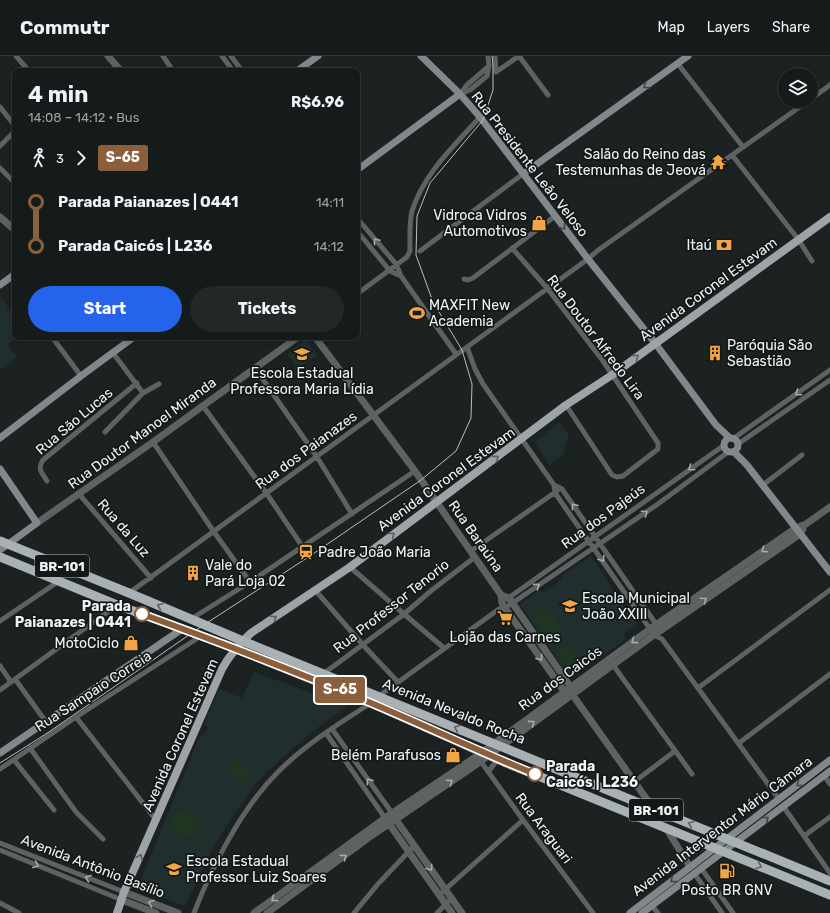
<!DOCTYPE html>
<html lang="en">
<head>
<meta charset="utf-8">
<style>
  body { margin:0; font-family:Rubik,sans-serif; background:#222727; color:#f1f3f6; height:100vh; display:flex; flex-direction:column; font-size:15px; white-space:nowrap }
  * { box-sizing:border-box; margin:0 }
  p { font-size:13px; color:#9da1a2 }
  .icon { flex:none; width:22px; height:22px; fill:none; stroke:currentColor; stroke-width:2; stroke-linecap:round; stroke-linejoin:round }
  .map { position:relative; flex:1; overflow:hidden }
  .details { position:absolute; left:12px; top:12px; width:348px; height:272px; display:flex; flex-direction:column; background:#151a1a; border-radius:8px; box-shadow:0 2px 6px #0003,0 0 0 1px #343839 }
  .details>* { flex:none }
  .badge { padding:0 8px; border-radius:3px; font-size:14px; line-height:26px }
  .buttons { position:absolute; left:778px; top:12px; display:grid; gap:8px }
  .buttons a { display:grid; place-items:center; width:40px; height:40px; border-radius:50%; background:#151a1a; box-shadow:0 2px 6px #0003,0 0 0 1px #343839; font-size:20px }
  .map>.badge { position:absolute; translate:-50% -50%; box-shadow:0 0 0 2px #fff }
  .legs { display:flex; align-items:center; gap:6px; height:44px; padding:0 16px; font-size:13px }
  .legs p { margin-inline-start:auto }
  .headline { display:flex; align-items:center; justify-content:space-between; height:68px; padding:0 16px }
  h1 { font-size:22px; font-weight:700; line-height:30px }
  .button { display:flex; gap:8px; margin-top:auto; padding:8px 16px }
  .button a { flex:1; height:46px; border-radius:24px; background:#2563eb; color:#fff; font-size:16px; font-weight:700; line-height:46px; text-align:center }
  .button a+a { background:#222727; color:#f1f3f6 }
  ul { padding:0 16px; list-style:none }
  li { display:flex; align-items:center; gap:14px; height:44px; font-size:15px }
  li i { display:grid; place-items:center; width:6px; height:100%; margin:0 5px; background:currentColor }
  li i::after { content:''; width:10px; height:10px; margin:-5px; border:3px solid; border-radius:50%; background:#151a1a }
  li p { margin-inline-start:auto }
  li:first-child i { background:linear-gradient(#0000 50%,currentColor 0) }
  li:last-child i { background:linear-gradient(currentColor 50%,#0000 0) }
  header { display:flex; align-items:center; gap:24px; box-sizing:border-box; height:56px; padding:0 20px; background:#151a1a; border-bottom:1px solid #343839 }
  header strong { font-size:19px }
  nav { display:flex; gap:22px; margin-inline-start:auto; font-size:14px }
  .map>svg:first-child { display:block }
  .built { fill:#202e2e }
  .grass { fill:#203521 }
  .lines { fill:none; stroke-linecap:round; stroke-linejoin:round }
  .minor { stroke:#5f6263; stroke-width:5 }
  .tertiary { stroke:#5f6263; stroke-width:7 }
  .secondary { stroke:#828789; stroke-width:7 }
  .primary { stroke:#9ea4a6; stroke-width:8 }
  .trunk { stroke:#aab1b4; stroke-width:9 }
  .tram { stroke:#b9bdbd; stroke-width:1 }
  .oneway { stroke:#3f4445 }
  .oneway2 { stroke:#a8abac }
  .oneway3 { stroke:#585e5f }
  .oneway4 { stroke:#5e6466 }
  .line-1-casing { stroke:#fff; stroke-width:9 }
  .line-1 { stroke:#8b5e3c; stroke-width:6 }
  .stop-1-dot { fill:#fff; stroke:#8b5e3c; stroke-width:2 }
  .labels { text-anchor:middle; stroke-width:3.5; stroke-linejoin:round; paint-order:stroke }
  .shield { fill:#131818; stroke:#aeb2b2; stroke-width:1 }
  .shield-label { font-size:13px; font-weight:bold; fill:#f0f4f4 }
  .poi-label { font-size:14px; fill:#f0f4f4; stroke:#131818; text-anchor:start }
  .street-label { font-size:14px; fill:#f0f4f4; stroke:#131818 }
  .stop-label { font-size:14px; font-weight:bold; fill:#f0f4f4; stroke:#131818; text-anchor:end }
</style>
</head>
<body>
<header>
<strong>Commutr</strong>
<nav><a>Map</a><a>Layers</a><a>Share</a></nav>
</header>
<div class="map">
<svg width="830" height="857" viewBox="0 0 830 857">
  <rect width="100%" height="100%" fill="#1c2222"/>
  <path class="built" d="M0,240L15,260V281H18L7,289L17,301L0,314Z
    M306,284L317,299L297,313L287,298Z
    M560,366L569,379L564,392L565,397L549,409L535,386Z
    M591,500L637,568L623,578L626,583L570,623L520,548L539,535L545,536L561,524L563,519Z
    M254,616L348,650L321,669L284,700L257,726L227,769L212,794L185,850L137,833L198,684L209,673L204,668L219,633L242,642Z"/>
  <path class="grass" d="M546,549L562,574L547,584L530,560Z
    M569,588L584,610L570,619L555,597Z
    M237,703L252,717L243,727L227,713Z
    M177,753L202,763L194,783L169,773Z"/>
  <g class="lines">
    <path class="minor" d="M16,0L29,15
      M163,0L173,15
      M222,0L233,15
      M231,0L242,15
      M495,0L496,16
      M519,0L548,39
      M678,8L743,91
      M496,16L519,0
      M461,37L467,29L489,10
      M460,38L470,34L487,20L489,10L488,0
      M811,43L830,29
      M0,51L15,70
      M0,90L15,75
      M732,99L798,183L812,205
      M0,112L15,127
      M357,162L396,208L401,220L456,298
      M357,175L390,215L401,220
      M512,192L547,232L603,305L658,387V393L623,420L617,421L612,419L566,349
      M420,195L523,118
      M464,223L468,224L473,222L555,160
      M357,238L407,201L410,195C410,182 409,167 412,155C424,117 455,89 480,61
      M52,281L81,320
      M467,291L475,313L483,328L554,429L555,437L650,573L654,579L662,583L779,743
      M113,297L143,337
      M255,312L317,401L352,458
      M203,350L267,438L302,490
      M105,376L143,337L159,328
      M734,382L830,314
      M153,386L214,476L250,526
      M738,388L830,324
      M47,425C42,417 37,413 43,404L137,327
      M554,429L562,433L658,571
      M763,429L802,399
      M79,438L151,522
      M471,495L557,435
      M350,511L404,558L444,592
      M315,534L363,589L398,626
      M129,537L588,203L597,195L808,45
      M507,543L723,390
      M191,563L250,526L415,415
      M0,565L59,525
      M613,609L692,718
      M0,610L11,626
      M323,618L404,558L432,534L475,501
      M15,623L46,666
      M698,632L830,534
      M0,634L117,549
      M379,640L499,553L505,552L658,448L728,396
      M76,661L156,764
      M332,673L392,757
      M326,677L385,762
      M739,687L830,618
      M30,692L76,756L103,783
      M479,703L523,764L593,857
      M14,704L54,754
      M0,713L76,661L201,580
      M488,716L498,703
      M824,719L830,728
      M634,726L675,695
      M783,750L830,817
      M804,780L830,761
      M0,787L124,836
      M0,794L122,844
      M701,812L733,857
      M694,817L722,857
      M439,839L523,764
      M0,847L19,857
      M652,850L658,857
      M194,857C212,810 241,754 276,718C303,690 338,668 371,647
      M354,857L378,828L414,790
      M437,857L452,842"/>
    <path class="tertiary" d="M108,0L121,15
      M0,161L15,174
      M315,281L415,415L501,539L509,542L570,630L572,638L653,752
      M37,467L153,386L298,281
      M501,539L502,547L505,552L564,635L568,637
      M394,761L462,857
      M387,765L452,857
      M666,772L690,811
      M124,836L178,857
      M122,844L156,857
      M254,857L385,762L477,700L650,573L796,472L806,468L830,451
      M267,857L371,780L477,708L654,579L800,478L803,473"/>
    <path class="secondary" d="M421,0L460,38L480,61L588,203L655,287L716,369L730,382
      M297,15L318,0
      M357,114L460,38
      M523,118L688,0
      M0,229L15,218
      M724 389a7 7 0 1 1 14 0a7 7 0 1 1-14 0Z
      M0,382L81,320L134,281
      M734,396L747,409L830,516
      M0,413L37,467L0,494
      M0,697L182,573
      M630,857L830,704
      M642,857L830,715"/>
    <path class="primary" d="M117,857L124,836L222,613C230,598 239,588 251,577L350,511L566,349L612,319L830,161"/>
    <path class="trunk" d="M0,485L129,537L250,588L830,825
      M0,501L117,549L229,590L371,647L504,706L830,839"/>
    <path class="tram" d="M0,707L49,676L199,572L310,500L421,424L456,395L471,362L472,328L462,294L433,246L416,199L417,160L430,127L483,64L493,34V9L492,0"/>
  </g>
  <defs><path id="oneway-chevron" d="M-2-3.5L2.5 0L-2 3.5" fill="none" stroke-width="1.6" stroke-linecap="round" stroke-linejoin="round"/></defs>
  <g class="oneway">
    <use href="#oneway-chevron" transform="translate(646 30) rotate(145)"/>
    <use href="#oneway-chevron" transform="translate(563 171) rotate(52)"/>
    <use href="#oneway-chevron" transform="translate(799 728) rotate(143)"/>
    <use href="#oneway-chevron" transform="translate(766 763) rotate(-37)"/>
    <use href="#oneway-chevron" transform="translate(673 824) rotate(143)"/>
  </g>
  <g class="oneway2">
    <use href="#oneway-chevron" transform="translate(376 185) rotate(-130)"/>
    <use href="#oneway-chevron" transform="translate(798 337) rotate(145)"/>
    <use href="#oneway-chevron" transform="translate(691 412) rotate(145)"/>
    <use href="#oneway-chevron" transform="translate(574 450) rotate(-126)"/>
    <use href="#oneway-chevron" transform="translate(645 457) rotate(-35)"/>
    <use href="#oneway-chevron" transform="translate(764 494) rotate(146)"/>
    <use href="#oneway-chevron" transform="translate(602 503) rotate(56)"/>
    <use href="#oneway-chevron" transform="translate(537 530) rotate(-34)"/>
    <use href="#oneway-chevron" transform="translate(704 544) rotate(-35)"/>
    <use href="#oneway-chevron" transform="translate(634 585) rotate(144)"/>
    <use href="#oneway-chevron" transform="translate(540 602) rotate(55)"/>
    <use href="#oneway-chevron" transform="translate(532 667) rotate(-36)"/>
    <use href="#oneway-chevron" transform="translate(369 725) rotate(-125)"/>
    <use href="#oneway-chevron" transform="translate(450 726) rotate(-34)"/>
    <use href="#oneway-chevron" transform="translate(344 801) rotate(-36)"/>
    <use href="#oneway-chevron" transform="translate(36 809) rotate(22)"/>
    <use href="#oneway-chevron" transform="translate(430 812) rotate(54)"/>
    <use href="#oneway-chevron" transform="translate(88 822) rotate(-158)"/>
    <use href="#oneway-chevron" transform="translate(274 843) rotate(144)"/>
    <use href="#oneway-chevron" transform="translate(151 847) rotate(-159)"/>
  </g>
  <g class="oneway3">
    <use href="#oneway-chevron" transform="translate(636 301) rotate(-36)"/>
    <use href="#oneway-chevron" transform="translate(496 402) rotate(-36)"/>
    <use href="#oneway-chevron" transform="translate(392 479) rotate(-37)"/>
    <use href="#oneway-chevron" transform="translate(274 562) rotate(-34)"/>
    <use href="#oneway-chevron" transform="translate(140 801) rotate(-66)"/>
  </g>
  <g class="oneway4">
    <use href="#oneway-chevron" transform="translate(160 550) rotate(-158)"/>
    <use href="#oneway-chevron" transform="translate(457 672) rotate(-157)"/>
    <use href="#oneway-chevron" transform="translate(691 768) rotate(-157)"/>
    <use href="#oneway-chevron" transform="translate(759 810) rotate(22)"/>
  </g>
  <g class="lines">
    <defs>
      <path id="line-1" d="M142,558C219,586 295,615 371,647C426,670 480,696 535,718"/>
    </defs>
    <use href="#line-1" class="line-1-casing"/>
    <use href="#line-1" class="line-1"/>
  </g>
  <defs>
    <symbol id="temple-bare" viewBox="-9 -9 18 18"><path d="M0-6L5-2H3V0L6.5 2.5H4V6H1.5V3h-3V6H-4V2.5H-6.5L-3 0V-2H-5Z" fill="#f2a542" stroke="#131818" stroke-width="2.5" paint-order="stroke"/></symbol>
    <symbol id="shop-bare" viewBox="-9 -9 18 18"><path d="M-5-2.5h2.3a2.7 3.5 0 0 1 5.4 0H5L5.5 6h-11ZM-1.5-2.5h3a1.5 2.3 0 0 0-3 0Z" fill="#f2a542" stroke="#131818" stroke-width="2.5" paint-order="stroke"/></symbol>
    <symbol id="bank-bare" viewBox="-9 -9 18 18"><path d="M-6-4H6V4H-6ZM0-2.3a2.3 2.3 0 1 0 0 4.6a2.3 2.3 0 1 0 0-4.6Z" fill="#f2a542" stroke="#131818" stroke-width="2.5" paint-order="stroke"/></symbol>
    <symbol id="stadium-bare" viewBox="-9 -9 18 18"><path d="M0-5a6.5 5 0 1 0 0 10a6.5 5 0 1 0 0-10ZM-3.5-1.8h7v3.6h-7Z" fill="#f2a542" stroke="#131818" stroke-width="2.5" paint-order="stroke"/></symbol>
    <symbol id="building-bare" viewBox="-9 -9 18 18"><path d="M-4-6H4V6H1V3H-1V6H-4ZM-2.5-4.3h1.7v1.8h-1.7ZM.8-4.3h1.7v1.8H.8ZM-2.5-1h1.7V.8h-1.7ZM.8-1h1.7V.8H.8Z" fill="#f2a542" stroke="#131818" stroke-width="2.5" paint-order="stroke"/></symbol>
    <symbol id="school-bare" viewBox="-9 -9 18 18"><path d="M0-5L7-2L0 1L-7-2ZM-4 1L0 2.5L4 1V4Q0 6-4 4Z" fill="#f2a542" stroke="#131818" stroke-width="2.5" paint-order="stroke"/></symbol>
    <symbol id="station-bare" viewBox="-9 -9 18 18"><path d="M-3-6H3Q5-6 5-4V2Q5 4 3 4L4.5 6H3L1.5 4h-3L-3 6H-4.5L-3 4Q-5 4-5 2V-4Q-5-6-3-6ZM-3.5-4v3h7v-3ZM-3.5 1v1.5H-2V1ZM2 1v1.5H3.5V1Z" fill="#f2a542" stroke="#131818" stroke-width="2.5" paint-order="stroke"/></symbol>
    <symbol id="supermarket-bare" viewBox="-9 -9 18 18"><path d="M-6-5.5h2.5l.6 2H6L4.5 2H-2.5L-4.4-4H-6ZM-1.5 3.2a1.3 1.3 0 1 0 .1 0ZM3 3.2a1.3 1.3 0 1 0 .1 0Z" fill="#f2a542" stroke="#131818" stroke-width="2.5" paint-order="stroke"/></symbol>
    <symbol id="fuel-bare" viewBox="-9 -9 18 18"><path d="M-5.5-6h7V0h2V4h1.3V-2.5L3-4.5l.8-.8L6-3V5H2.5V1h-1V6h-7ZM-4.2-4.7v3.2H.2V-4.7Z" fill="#f2a542" stroke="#131818" stroke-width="2.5" paint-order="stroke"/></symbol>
  </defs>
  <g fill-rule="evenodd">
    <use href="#temple-bare" x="707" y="95" width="22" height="22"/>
    <use href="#shop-bare" x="528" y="156" width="22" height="22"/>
    <use href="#bank-bare" x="713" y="178" width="22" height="22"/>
    <use href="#stadium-bare" x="406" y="246" width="22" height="22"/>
    <use href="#building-bare" x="704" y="286" width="22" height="22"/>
    <use href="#school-bare" x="291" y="287" width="22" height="22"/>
    <use href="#station-bare" x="295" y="485" width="22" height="22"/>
    <use href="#building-bare" x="182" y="506" width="22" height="22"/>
    <use href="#school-bare" x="559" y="539" width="22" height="22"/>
    <use href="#supermarket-bare" x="494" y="551" width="22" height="22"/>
    <use href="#shop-bare" x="120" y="576" width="22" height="22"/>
    <use href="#shop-bare" x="442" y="688" width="22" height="22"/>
    <use href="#school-bare" x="163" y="802" width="22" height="22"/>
    <use href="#fuel-bare" x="716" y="804" width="22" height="22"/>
  </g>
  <g class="stop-1-dot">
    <circle cx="142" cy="558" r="7"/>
    <circle cx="535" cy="718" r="7"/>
  </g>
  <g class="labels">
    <g class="shield">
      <rect x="35" y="499" width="54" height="22" rx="3"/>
      <rect x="629" y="743" width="54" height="22" rx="3"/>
    </g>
    <g class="shield-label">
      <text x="62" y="515">BR-101</text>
      <text x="656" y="759">BR-101</text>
    </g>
    <g class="poi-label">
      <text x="706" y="103" text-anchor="end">Salão do Reino das<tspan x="706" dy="16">Testemunhas de Jeová</tspan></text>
      <text x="527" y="164" text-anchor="end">Vidroca Vidros<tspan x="527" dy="16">Automotivos</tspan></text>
      <text x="712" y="194" text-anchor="end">Itaú</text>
      <text x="429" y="254">MAXFIT New<tspan x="429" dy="16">Academia</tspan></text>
      <text x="727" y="294">Paróquia São<tspan x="727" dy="16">Sebastião</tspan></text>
      <text x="302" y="322" text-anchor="middle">Escola Estadual<tspan x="302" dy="16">Professora Maria Lídia</tspan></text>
      <text x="318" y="501">Padre João Maria</text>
      <text x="205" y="514">Vale do<tspan x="205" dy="16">Pará Loja 02</tspan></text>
      <text x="582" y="547">Escola Municipal<tspan x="582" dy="16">João XXIII</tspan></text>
      <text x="505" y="586" text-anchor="middle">Lojão das Carnes</text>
      <text x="119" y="592" text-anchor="end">MotoCiclo</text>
      <text x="441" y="704" text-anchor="end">Belém Parafusos</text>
      <text x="186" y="810">Escola Estadual<tspan x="186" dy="16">Professor Luiz Soares</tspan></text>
      <text x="727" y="839" text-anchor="middle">Posto BR GNV</text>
    </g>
    <g class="street-label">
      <text transform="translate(530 108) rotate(52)" y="5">Rua Presidente Leão Veloso</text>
      <text transform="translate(708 233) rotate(-36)" y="5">Avenida Coronel Estevam</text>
      <text transform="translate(596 281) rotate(53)" y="5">Rua Doutor Alfredo Lira</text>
      <text transform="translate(74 365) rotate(-40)" y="5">Rua São Lucas</text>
      <text transform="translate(142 377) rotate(-36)" y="5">Rua Doutor Manoel Miranda</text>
      <text transform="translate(306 394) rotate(-36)" y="5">Rua dos Paianazes</text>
      <text transform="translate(446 423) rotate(-36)" y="5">Avenida Coronel Estevam</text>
      <text transform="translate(603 460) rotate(-36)" y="5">Rua dos Pajeús</text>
      <text transform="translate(124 472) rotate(49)" y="5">Rua da Luz</text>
      <text transform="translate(476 480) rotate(55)" y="5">Rua Baraúna</text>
      <text transform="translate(391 550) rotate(-38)" y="5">Rua Professor Tenorio</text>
      <text transform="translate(560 622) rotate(-36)" y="5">Rua dos Caicós</text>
      <text transform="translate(93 635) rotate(-33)" y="5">Rua Sampaio Correia</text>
      <text transform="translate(454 655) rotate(22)" y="5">Avenida Nevaldo Rocha</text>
      <text transform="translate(180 679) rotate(-66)" y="5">Avenida Coronel Estevam</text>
      <text transform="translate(722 770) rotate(-37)" y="5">Avenida Interventor Mário Câmara</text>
      <text transform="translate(544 772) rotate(53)" y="5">Rua Araguari</text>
      <text transform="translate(93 810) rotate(21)" y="5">Avenida Antônio Basílio</text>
    </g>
    <g class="stop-label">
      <text x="131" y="555">Parada<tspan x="131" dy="16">Paianazes | O441</tspan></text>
      <text x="546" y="715" text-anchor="start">Parada<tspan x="546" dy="16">Caicós | L236</tspan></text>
    </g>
  </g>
</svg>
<div class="buttons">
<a><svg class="icon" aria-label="layers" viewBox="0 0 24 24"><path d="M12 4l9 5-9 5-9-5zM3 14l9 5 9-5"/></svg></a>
</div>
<b class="badge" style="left:340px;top:634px;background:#8b5e3c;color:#fff">S-65</b>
<section class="details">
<div class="headline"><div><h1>4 min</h1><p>14:08 – 14:12 · Bus</p></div><b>R$6.96</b></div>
<div class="legs"><svg class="icon" aria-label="walk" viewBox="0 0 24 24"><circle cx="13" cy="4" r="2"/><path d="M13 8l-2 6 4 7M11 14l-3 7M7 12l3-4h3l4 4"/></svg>3<svg class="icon" aria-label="forward" viewBox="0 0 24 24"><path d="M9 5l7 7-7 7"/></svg><b class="badge" style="background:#8b5e3c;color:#fff">S-65</b></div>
<ul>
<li><i style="color:#8b5e3c"></i><b>Parada Paianazes | O441</b><p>14:11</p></li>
<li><i style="color:#8b5e3c"></i><b>Parada Caicós | L236</b><p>14:12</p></li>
</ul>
<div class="button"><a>Start</a><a>Tickets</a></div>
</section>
</div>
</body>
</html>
